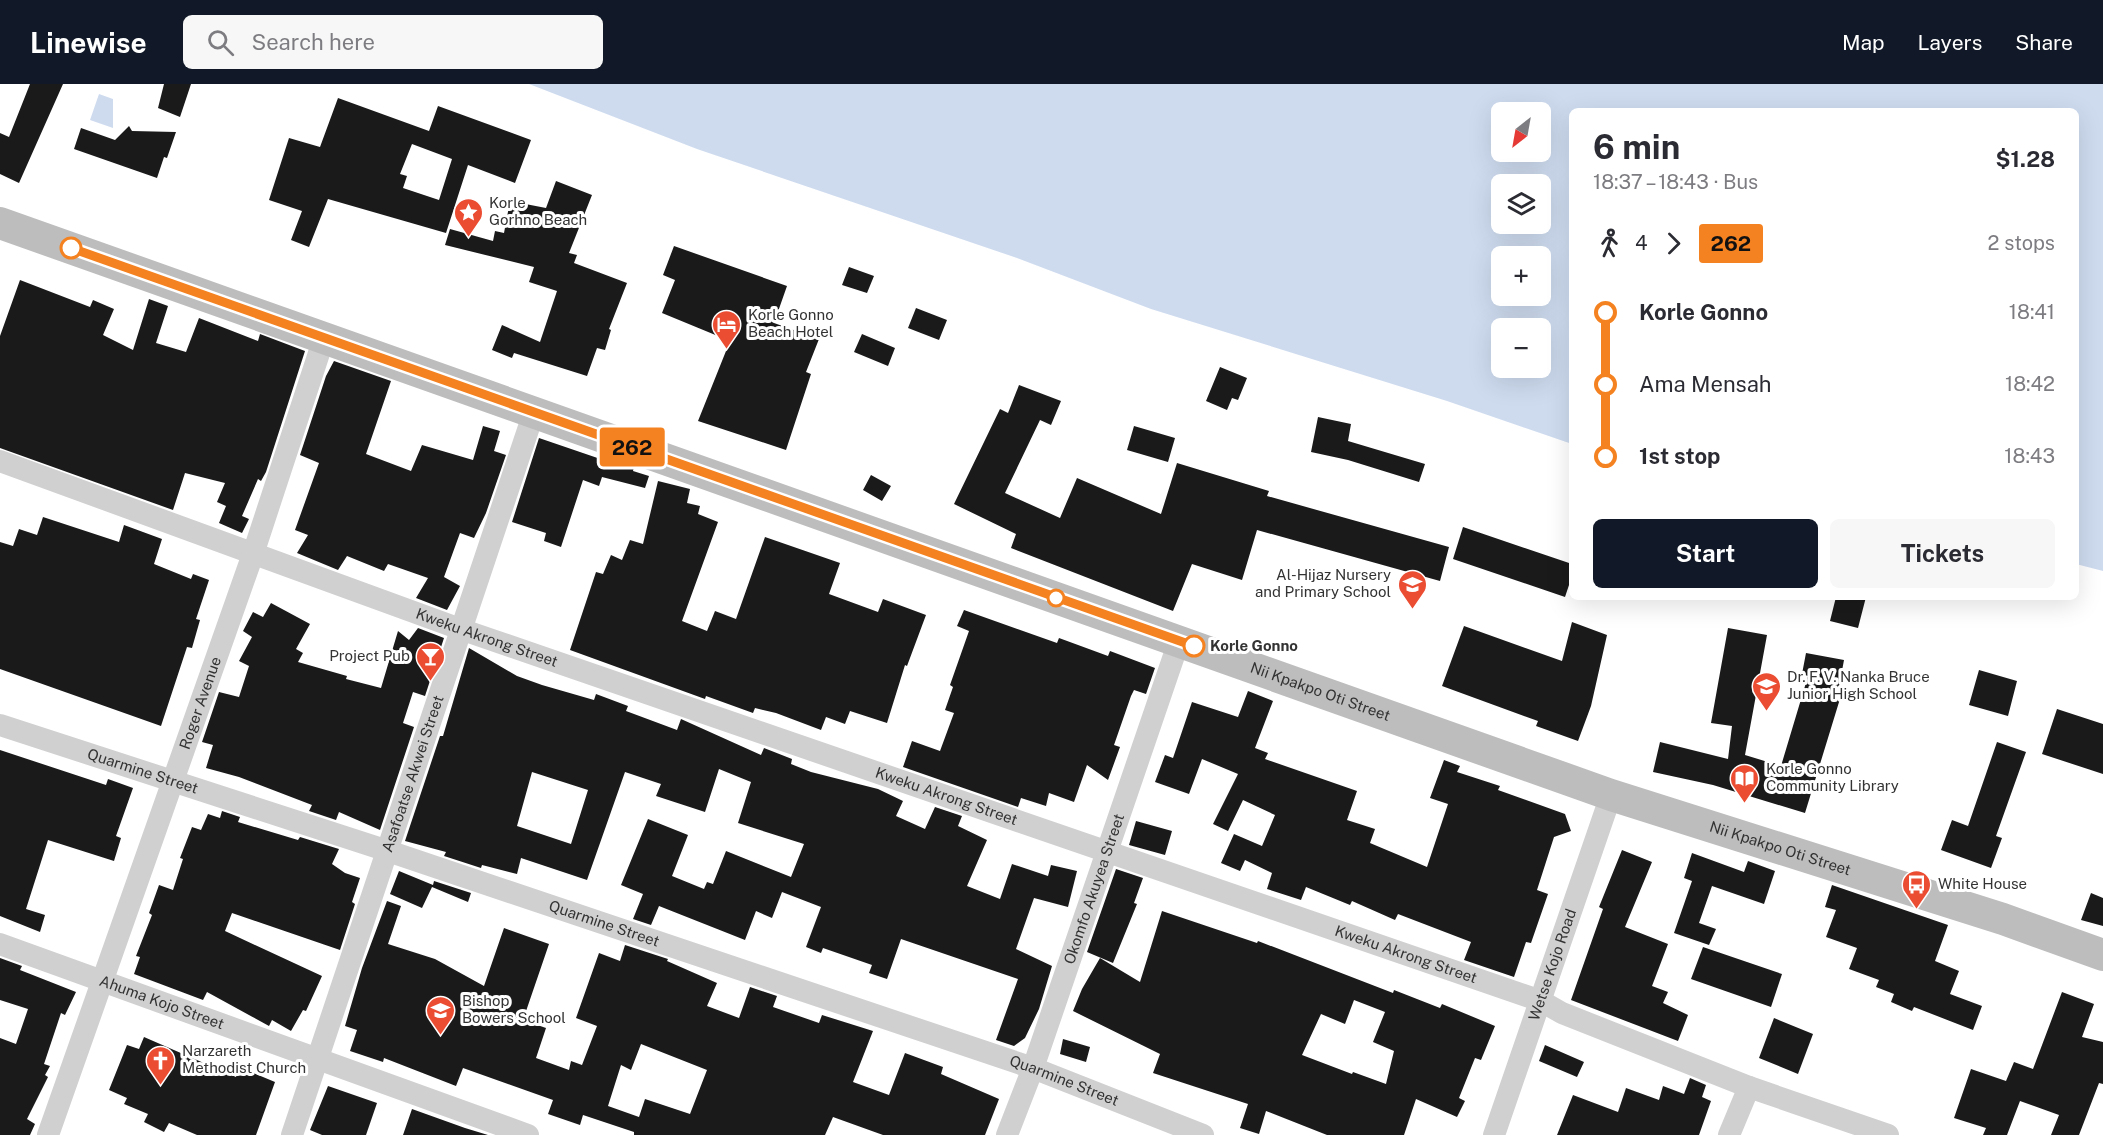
<!DOCTYPE html>
<html lang="en">
<head>
<meta charset="utf-8">
<style>
  body { margin:0; font-family:"Public Sans",sans-serif; background:#f7f7f7; color:#2b2b33; height:100vh; display:flex; flex-direction:column; font-size:22px; white-space:nowrap }
  * { box-sizing:border-box; margin:0 }
  p { font-size:20px; color:#7c7c81 }
  .icon { flex:none; width:33px; height:33px; fill:none; stroke:currentColor; stroke-width:2; stroke-linecap:round; stroke-linejoin:round }
  .map { position:relative; flex:1; overflow:hidden }
  .sheet { position:absolute; left:1569px; top:24px; width:510px; height:492px; display:flex; flex-direction:column; background:#fff; border-radius:9px; box-shadow:0 6px 24px #0002 }
  .sheet>* { flex:none }
  .badge { padding:0 12px; border-radius:4px; font-size:21px; line-height:39px }
  .needle { width:39px; rotate:211deg }
  .buttons { position:absolute; left:1491px; top:18px; display:grid; gap:12px }
  .buttons a { display:grid; place-items:center; width:60px; height:60px; border-radius:9px; background:#fff; box-shadow:0 6px 24px #0002; font-size:30px }
  .map>.badge { position:absolute; translate:-50% -50%; box-shadow:0 0 0 3px #fff }
  .legs { display:flex; align-items:center; gap:9px; height:66px; padding:0 24px; font-size:20px }
  .legs p { margin-inline-start:auto }
  .summary { display:flex; align-items:center; justify-content:space-between; height:102px; padding:0 24px }
  h1 { font-size:33px; font-weight:700; line-height:45px }
  .action { display:flex; gap:12px; margin-top:auto; padding:12px 24px }
  .action a { flex:1; height:69px; border-radius:9px; background:#111827; color:#fff; font-size:24px; font-weight:700; line-height:69px; text-align:center }
  .action a+a { background:#f7f7f7; color:#2b2b33 }
  ul { padding:0 24px; list-style:none }
  li { display:flex; align-items:center; gap:21px; height:72px; font-size:22px }
  li i { display:grid; place-items:center; width:9px; height:100%; margin:0 8px; background:currentColor }
  li i::after { content:''; width:15px; height:15px; margin:-8px; border:4px solid; border-radius:50%; background:#fff }
  li p { margin-inline-start:auto }
  li:first-child i { background:linear-gradient(#0000 50%,currentColor 0) }
  li:last-child i { background:linear-gradient(currentColor 50%,#0000 0) }
  header { display:flex; align-items:center; gap:36px; box-sizing:border-box; height:84px; padding:0 30px; background:#111827; color:#fff }
  header strong { font-size:28px }
  nav { display:flex; gap:33px; margin-inline-start:auto; font-size:21px }
  .search { width:420px; height:54px; background:#f7f7f7; display:flex; align-items:center; gap:15px; box-sizing:border-box; padding:0 21px; border-radius:9px; color:#7c7c81; font-size:22px }
  .map>svg:first-child { display:block }
  .water { fill:#cedbef; fill-rule:evenodd }
  .building { fill:#1a1a1a; fill-rule:evenodd }
  .lines { fill:none; stroke-linecap:round; stroke-linejoin:round }
  .street { stroke:#d0d0d0; stroke-width:22 }
  .secondary { stroke:#bdbdbd; stroke-width:32 }
  .line-1-casing { stroke:#fff; stroke-width:14 }
  .line-1 { stroke:#f58220; stroke-width:9 }
  .stop-1-dot { fill:#fff; stroke:#f58220; stroke-width:3 }
  .labels { text-anchor:middle; stroke-width:6; stroke-linejoin:round; paint-order:stroke }
  .poi-label { font-size:15px; fill:#333; stroke:#fff; text-anchor:start }
  .street-label { font-size:15px; fill:#333; stroke:#fff }
  .stop-label { font-size:15px; font-weight:bold; fill:#333; stroke:#fff; text-anchor:start }
</style>
</head>
<body>
<header>
<strong>Linewise</strong>
<div class="search"><svg class="icon" aria-label="search" viewBox="0 0 24 24"><circle cx="10" cy="10" r="6"/><path d="M15 15l6 6"/></svg>Search here</div>
<nav><a>Map</a><a>Layers</a><a>Share</a></nav>
</header>
<div class="map">
<svg width="2103" height="1051" viewBox="0 0 2103 1051">
  <rect width="100%" height="100%" fill="#fff"/>
  <path class="water" d="M529,0H2103V487L2076,480V27H1572V360L1447,317L1151,225L1017,174L697,65ZM1502,28H1540V68H1502ZM1502,100H1540V140H1502ZM1502,172H1540V212H1502ZM1502,244H1540V284H1502Z
    M99,10L113,15V44L90,36Z"/>
  <path class="building" d="M30,0H63L19,99L0,90V49L9,53Z
    M164,0H191L180,33L158,24Z
    M338,14L429,47L438,22L531,56L515,99L468,81L446,149L328,115L309,163L291,156L302,127L269,116L289,54L320,63ZM412,60L452,75L439,116L403,104L407,92L400,90Z
    M129,42L132,47L176,48L167,74L164,73L157,94L74,65L81,44L115,56Z
    M556,97L592,111L569,169L577,171L574,179L627,199L609,245L611,246L605,266L597,264L587,292L514,269L512,274L492,266L502,241L540,258L557,207L529,198L534,183L445,161L450,145L493,157L495,147L504,149L510,117L546,124Z
    M674,162L787,202L774,239L819,255L806,288L811,290L786,366L698,337L730,257L662,229L675,196L663,191Z
    M849,183L874,192L867,209L842,201Z
    M20,196L90,223L93,216L114,225L103,251L133,266L149,215L168,222L156,259L186,268L199,234L258,257L260,250L305,267L266,388L261,397L258,395L242,432L249,435L242,449L219,439L226,422L217,418L225,399L185,389L173,426L0,364V252Z
    M916,224L947,236L939,256L908,244Z
    M862,250L895,264L888,282L854,268Z
    M334,277L391,297L366,370L411,387L422,361L473,376L483,342L500,347L494,367L506,371L486,429L474,454L460,449L444,493L460,502L447,526L416,514L428,494L388,480L384,487L347,472L338,486L297,469L308,451L295,446L319,379L300,371L326,292Z
    M1220,283L1247,294L1238,316L1232,314L1227,326L1206,317Z
    M1019,301L1061,317L1051,341L1040,336L1005,409L1060,434L1077,394L1161,430L1177,379L1269,407L1267,412L1449,463L1440,497L1257,446L1242,496L1192,480L1173,527L1011,464L1016,450L954,420L1000,325L1008,329Z
    M1318,333L1351,340L1348,357L1425,380L1419,398L1348,376L1311,368Z
    M1134,342L1175,354L1168,378L1127,366Z
    M539,354L618,381L619,378L634,383L633,387L649,392L645,404L602,393L599,402L583,396L561,463L544,457L546,449L512,438Z
    M871,391L891,402L882,417L863,406Z
    M658,397L690,405L687,419L700,422L698,430L718,438L682,537L707,547L715,527L736,535L765,453L840,479L829,510L878,528L883,515L926,531L907,582L905,581L887,639L850,627L845,640L826,633L821,646L776,629L755,624L753,629L706,612L705,615L570,566L596,488L603,490L611,471L622,476L630,456L643,460Z
    M43,433L119,458L124,441L162,455L154,480L191,495L193,490L209,496L196,535L200,536L192,564L187,563L161,642L0,585V458L13,462L19,445L37,451Z
    M1463,443L1572,480V492L1565,513L1453,475Z
    M1836,513H1866L1858,544L1830,537Z
    M271,519L310,540L296,565L303,569L298,578L347,592L346,595L381,604L398,547L409,556L418,544L444,554L425,612L413,608L403,639L414,643L380,746L339,728L336,736L309,727L312,721L239,693L206,684L213,661L202,658L219,608L239,613L249,582L239,577L252,553L243,547L253,528L263,533Z
    M964,526L1057,559L1059,554L1108,572L1110,567L1155,584L1146,610L1134,606L1131,612L1114,661L1120,663L1108,696L1087,681L1074,718L1049,709L1046,722L1021,714L1018,723L903,683L912,657L940,667L954,629L945,626L953,603L950,601L969,547L957,542Z
    M1572,538L1607,551L1591,622L1578,657L1536,642L1538,637L1442,602L1464,542L1562,577Z
    M1728,544L1767,551L1745,671L1781,682L1808,592L1802,590L1806,569L1844,576L1839,603L1843,605L1805,729L1713,701L1653,688L1660,658L1728,675L1732,642L1711,639Z
    M469,564L517,592L542,601L594,616L596,610L628,622L626,627L677,646L681,635L761,671L764,664L792,675L791,680L811,688L878,705L903,717L896,732L925,745L935,723L962,732L958,742L987,756L967,802L1000,815L1012,780L1048,792L1051,781L1077,787L1068,823L1034,814L1016,865L1052,882L1039,925L1025,954L1014,962L996,956L1018,895L901,855L887,895L869,889L872,881L823,864L821,869L806,863L821,823L782,808L772,834L756,827L745,856L659,822L651,841L633,835L643,810L621,801L648,735L688,751L672,792L704,805L707,798L713,800L726,767L791,793L804,760L738,739L751,698L719,685L705,728L656,712L661,700L625,688L587,796L521,774L517,790L482,781L481,784L444,772L446,768L405,757L440,652H443ZM532,688L588,706L571,760L517,742Z
    M1979,586L2017,597L2008,632L1969,621Z
    M1248,607L1273,617L1255,664L1268,669L1265,675L1357,707L1347,736L1375,745L1370,759L1427,783L1448,720L1430,714L1444,676L1460,682L1457,688L1500,702L1498,706L1565,730L1571,747L1554,753L1537,806L1548,810L1531,859L1526,858L1514,893L1464,876L1471,858L1398,830L1395,836L1352,817L1350,821L1306,803L1301,816L1267,805L1272,789L1245,776L1240,787L1221,779L1234,750L1262,762L1275,731L1243,716L1228,747L1213,740L1238,690L1202,675L1189,710L1155,698L1165,671L1173,674L1192,618L1238,633Z
    M2057,625L2103,640V690L2042,670Z
    M1997,658L2026,668L1996,752L2002,754L1991,784L1941,766L1952,736L1968,742Z
    M0,666L106,701L108,695L133,704L116,752L121,754L114,777L48,756L26,825L45,831L40,848L0,832Z
    M222,727L240,733L238,738L298,756L300,753L339,765L332,780L345,789L360,794L352,818L355,820L340,866L232,829L225,847L322,892L306,927L303,926L291,947L272,936L269,942L207,908L203,916L134,890L140,873L136,872L152,831L149,829L159,801L173,806L183,775L180,774L192,743L201,746L208,730L220,734Z
    M1136,737L1172,747L1165,771L1129,761Z
    M1622,766L1652,778L1625,843L1668,860L1652,902L1668,908L1663,919L1688,931L1678,957L1571,916L1603,825L1599,823Z
    M1692,769L1744,788L1748,777L1775,787L1764,820L1712,802L1699,839L1716,845L1709,861L1674,849L1692,797L1684,794Z
    M1116,785L1143,794L1134,819L1137,820L1113,879L1087,868Z
    M399,787L433,801L434,797L471,809L468,818L432,803L422,824L390,810Z
    M1832,801L1948,841L1935,877L1959,887L1950,910L1982,922L1973,946L1914,923L1912,927L1891,918L1894,910L1876,903L1879,896L1849,885L1857,864L1826,853L1836,826L1825,823Z
    M2091,809L2103,814V842L2081,836Z
    M387,817L401,822L388,860L435,875L484,902L504,844L549,860L523,936L546,944L536,974L569,986L571,977L582,981L597,942L576,934L599,869L620,877L625,861L668,875L667,877L717,899L707,922L739,934L750,903L777,912L773,923L819,939L822,931L873,947L853,998L889,1011L905,969L943,983L941,990L999,1015L985,1051H883L833,1033L825,1051H634V1048L583,1031L580,1041L548,1030L553,1016L463,984L456,1002L384,974L383,978L350,967L357,946L345,942L362,884ZM641,960L707,986L690,1030L645,1015L639,1033L608,1022L621,981L631,986Z
    M1162,827L1257,859L1258,857L1393,909L1394,906L1440,924L1442,920L1495,942L1481,976L1475,974L1459,1014L1465,1017L1457,1033L1416,1015L1404,1051H1327L1266,1027L1259,1050L1240,1044L1248,1020L1153,989L1160,970L1073,927L1082,905L1100,874L1140,898ZM1354,916L1385,928L1373,958L1394,967L1386,1000L1353,988L1352,990L1302,971L1321,930L1345,940Z
    M1703,863L1782,890L1771,923L1691,895Z
    M0,874L22,882L20,886L76,908L65,931L61,929L44,980L50,982L45,991L48,993L27,1035L35,1040L30,1051H0V954L16,960L28,925L0,916Z
    M2062,908L2094,920L2082,953L2103,958V1000L2099,999L2079,1051H2051L2059,1031L2020,1017L2007,1051H1983L1986,1044L1954,1034L1971,985L2006,997L2014,978L2033,985Z
    M1774,934L1813,950L1798,990L1759,974Z
    M144,953L236,993L239,983L275,998L256,1051H197L169,1039L164,1048L144,1038L148,1030L124,1020L127,1014L109,1006L127,961L139,965Z
    M1063,955L1090,963L1086,978L1060,970Z
    M1545,961L1584,978L1577,993L1539,977Z
    M1690,994L1706,1001L1702,1013L1711,1017L1699,1051H1557L1573,1011L1618,1028L1626,1004L1659,1016L1663,1002L1684,1010Z
    M328,1002L377,1019L366,1051H322L310,1046Z
    M412,1025L465,1044L488,1051H403Z"/>
  <g class="lines">
    <g class="street">
      <path id="s1" d="M0,377L463,546L1541,917L1562,929L1749,1003L1888,1051"/>
      <path id="s2" d="M0,641L388,767L1033,984L1203,1051"/>
      <path id="s3" d="M0,860L528,1051"/>
      <path id="s4" d="M48,1051L253,470L324,254"/>
      <path id="s5" d="M292,1051L534,328"/>
      <path id="s6" d="M1007,1051L1033,984L1179,557"/>
      <path id="s7" d="M1494,1051L1611,711"/>
      <path d="M1729,1051L1749,1003"/>
    </g>
    <path class="secondary" id="s8" d="M0,139L1611,711L2003,835L2103,871"/>
  </g>
  <g class="lines">
    <defs>
      <path id="line-1" d="M71,164L1194,562"/>
    </defs>
    <use href="#line-1" class="line-1-casing"/>
    <use href="#line-1" class="line-1"/>
  </g>
  <defs>
    <symbol id="sight-pin" viewBox="-11 -11 22 30"><path d="M0 17L-7.5 6A9.5 9.5 0 1 1 7.5 6Z" fill="#eb4d33" stroke="#fff"/><path d="M0-6L1.8-2.2L6-1.7L2.9 1.2L3.7 5.4L0 3.3L-3.7 5.4L-2.9 1.2L-6-1.7L-1.8-2.2Z" fill="#fff"/></symbol>
    <symbol id="hotel-pin" viewBox="-11 -11 22 30"><path d="M0 17L-7.5 6A9.5 9.5 0 1 1 7.5 6Z" fill="#eb4d33" stroke="#fff"/><path d="M-6-4.5h1.5V1H6V5H4.5V3h-9V5H-6ZM-4 0a1.8 1.8 0 1 1 3.6 0ZM.5 0V-2.5h3Q6-2.5 6 0Z" fill="#fff"/></symbol>
    <symbol id="school-pin" viewBox="-11 -11 22 30"><path d="M0 17L-7.5 6A9.5 9.5 0 1 1 7.5 6Z" fill="#eb4d33" stroke="#fff"/><path d="M0-5L7-2L0 1L-7-2ZM-4 1L0 2.5L4 1V4Q0 6-4 4Z" fill="#fff"/></symbol>
    <symbol id="bar-pin" viewBox="-11 -11 22 30"><path d="M0 17L-7.5 6A9.5 9.5 0 1 1 7.5 6Z" fill="#eb4d33" stroke="#fff"/><path d="M-6-5H6L.8 .8V4.5H3.5V6h-7V4.5H-.8V.8Z" fill="#fff"/></symbol>
    <symbol id="library-pin" viewBox="-11 -11 22 30"><path d="M0 17L-7.5 6A9.5 9.5 0 1 1 7.5 6Z" fill="#eb4d33" stroke="#fff"/><path d="M-6-4Q-3-5.5-.7-3.5V5Q-3 3-6 4ZM6-4Q3-5.5 .7-3.5V5Q3 3 6 4Z" fill="#fff"/></symbol>
    <symbol id="bus-pin" viewBox="-11 -11 22 30"><path d="M0 17L-7.5 6A9.5 9.5 0 1 1 7.5 6Z" fill="#eb4d33" stroke="#fff"/><path d="M-5-6H5V4H4V6H2V4H-2V6H-4V4H-5ZM-3.5-4V0h7V-4ZM-3.5 1.2v1.5H-2V1.2ZM2 1.2v1.5H3.5V1.2Z" fill="#fff"/></symbol>
    <symbol id="church-pin" viewBox="-11 -11 22 30"><path d="M0 17L-7.5 6A9.5 9.5 0 1 1 7.5 6Z" fill="#eb4d33" stroke="#fff"/><path d="M-1.2-6h2.4v3.5h3.3v2.4h-3.3V6h-2.4V-.1h-3.3v-2.4h3.3Z" fill="#fff"/></symbol>
  </defs>
  <g fill-rule="evenodd">
    <use href="#sight-pin" x="452" y="112" width="33" height="45"/>
    <use href="#hotel-pin" x="710" y="224" width="33" height="45"/>
    <use href="#school-pin" x="1396" y="484" width="33" height="45"/>
    <use href="#bar-pin" x="414" y="556" width="33" height="45"/>
    <use href="#school-pin" x="1750" y="586" width="33" height="45"/>
    <use href="#library-pin" x="1728" y="678" width="33" height="45"/>
    <use href="#bus-pin" x="1900" y="784" width="33" height="45"/>
    <use href="#school-pin" x="424" y="910" width="33" height="45"/>
    <use href="#church-pin" x="144" y="960" width="33" height="45"/>
  </g>
  <g class="stop-1-dot">
    <circle cx="71" cy="164" r="10"/>
    <circle cx="1056" cy="514" r="8"/>
    <circle cx="1194" cy="562" r="10"/>
  </g>
  <g class="labels">
    <g class="poi-label">
      <text x="489" y="124">Korle<tspan x="489" dy="17">Gorhno Beach</tspan></text>
      <text x="748" y="236">Korle Gonno<tspan x="748" dy="17">Beach Hotel</tspan></text>
      <text x="1391" y="496" text-anchor="end">Al-Hijaz Nursery<tspan x="1391" dy="17">and Primary School</tspan></text>
      <text x="410" y="577" text-anchor="end">Project Pub</text>
      <text x="1787" y="598">Dr. F. V. Nanka Bruce<tspan x="1787" dy="17">Junior High School</tspan></text>
      <text x="1766" y="690">Korle Gonno<tspan x="1766" dy="17">Community Library</tspan></text>
      <text x="1938" y="805">White House</text>
      <text x="462" y="922">Bishop<tspan x="462" dy="17">Bowers School</tspan></text>
      <text x="182" y="972">Narzareth<tspan x="182" dy="17">Methodist Church</tspan></text>
    </g>
    <g class="street-label">
      <text dy="5" stroke="none"><textPath href="#s1" startOffset="518">Kweku Akrong Street</textPath></text>
      <text dy="5" stroke="none"><textPath href="#s8" startOffset="1401">Nii Kpakpo Oti Street</textPath></text>
      <text dy="5" stroke="none"><textPath href="#s4" startOffset="458">Roger Avenue</textPath></text>
      <text dy="5" stroke="none"><textPath href="#s2" startOffset="150">Quarmine Street</textPath></text>
      <text dy="5" stroke="none"><textPath href="#s5" startOffset="381">Asafoatse Akwei Street</textPath></text>
      <text dy="5" stroke="none"><textPath href="#s1" startOffset="1004">Kweku Akrong Street</textPath></text>
      <text dy="5" stroke="none"><textPath href="#s8" startOffset="1887">Nii Kpakpo Oti Street</textPath></text>
      <text dy="5" stroke="none"><textPath href="#s6" startOffset="261">Okomfo Akuyea Street</textPath></text>
      <text dy="5" stroke="none"><textPath href="#s2" startOffset="636">Quarmine Street</textPath></text>
      <text dy="5" stroke="none"><textPath href="#s1" startOffset="1490">Kweku Akrong Street</textPath></text>
      <text dy="5" stroke="none"><textPath href="#s7" startOffset="180">Wetse Kojo Road</textPath></text>
      <text dy="5" stroke="none"><textPath href="#s3" startOffset="172">Ahuma Kojo Street</textPath></text>
      <text dy="5" stroke="none"><textPath href="#s2" startOffset="1122">Quarmine Street</textPath></text>
    </g>
    <g class="stop-label">
      <text x="1210" y="567">Korle Gonno</text>
    </g>
  </g>
</svg>
<div class="buttons">
<a><svg class="needle" viewBox="-14 -14 28 28"><path d="M0-13l5 13h-10z" fill="#e53935"/><path d="M0 13l5-13h-10z" fill="#7c7c81"/></svg></a>
<a><svg class="icon" aria-label="layers" viewBox="0 0 24 24"><path d="M12 4l9 5-9 5-9-5zM3 14l9 5 9-5"/></svg></a>
<a>+</a>
<a>−</a>
</div>
<b class="badge" style="left:632px;top:363px;background:#f58220;color:#111">262</b>
<section class="sheet">
<div class="summary"><div><h1>6 min</h1><p>18:37 – 18:43 · Bus</p></div><b>$1.28</b></div>
<div class="legs"><svg class="icon" aria-label="walk" viewBox="0 0 24 24"><circle cx="13" cy="4" r="2"/><path d="M13 8l-2 6 4 7M11 14l-3 7M7 12l3-4h3l4 4"/></svg>4<svg class="icon" aria-label="forward" viewBox="0 0 24 24"><path d="M9 5l7 7-7 7"/></svg><b class="badge" style="background:#f58220;color:#111">262</b><p>2 stops</p></div>
<ul>
<li><i style="color:#f58220"></i><b>Korle Gonno</b><p>18:41</p></li>
<li><i style="color:#f58220"></i><span>Ama Mensah</span><p>18:42</p></li>
<li><i style="color:#f58220"></i><b>1st stop</b><p>18:43</p></li>
</ul>
<div class="action"><a>Start</a><a>Tickets</a></div>
</section>
</div>
</body>
</html>
